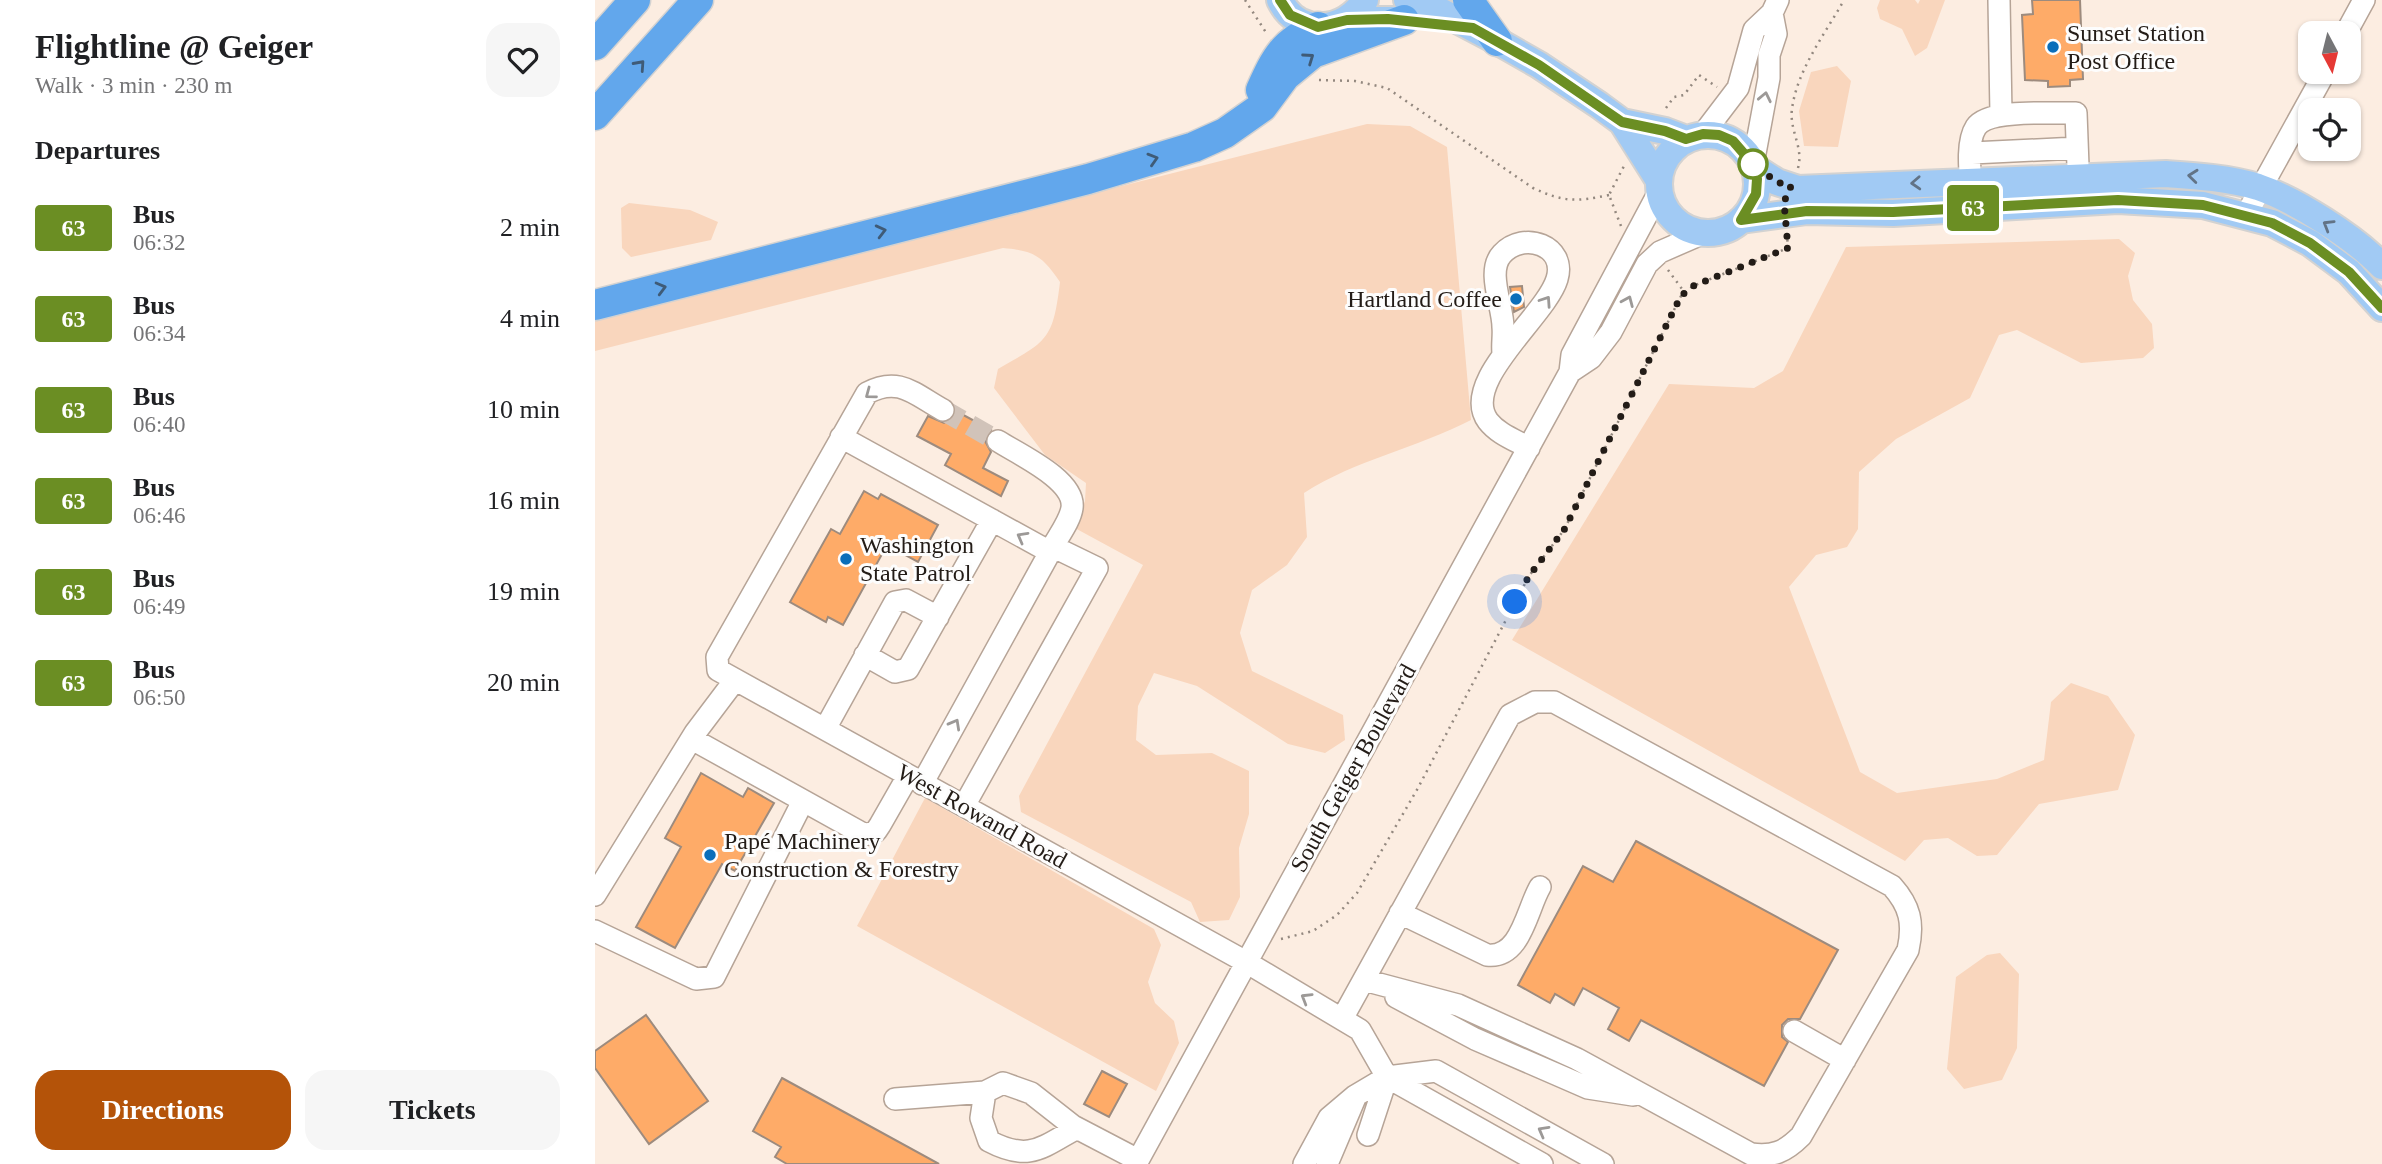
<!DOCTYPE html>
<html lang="en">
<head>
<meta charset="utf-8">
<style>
  body { margin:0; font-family:"Times New Roman",serif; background:#f6f6f6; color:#202124; height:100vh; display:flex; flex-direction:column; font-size:26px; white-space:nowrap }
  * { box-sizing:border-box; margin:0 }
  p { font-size:23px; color:#757577 }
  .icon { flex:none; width:38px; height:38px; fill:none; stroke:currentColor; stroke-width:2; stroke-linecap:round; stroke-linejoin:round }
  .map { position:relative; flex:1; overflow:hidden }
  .details { display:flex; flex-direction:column; background:#fff; width:595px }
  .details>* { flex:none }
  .badge { padding:0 14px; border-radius:5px; font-size:24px; line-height:46px }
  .needle { width:46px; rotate:173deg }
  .controls { position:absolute; left:1703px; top:21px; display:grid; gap:14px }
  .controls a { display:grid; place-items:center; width:63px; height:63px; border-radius:14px; background:#fff; box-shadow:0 2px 5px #0004; font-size:35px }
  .you { position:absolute; width:35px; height:35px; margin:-18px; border:5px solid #fff; border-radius:50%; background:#1a73e8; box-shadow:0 0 0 10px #1a73e833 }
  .map>.badge { position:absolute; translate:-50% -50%; box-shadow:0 0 0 4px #fff }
  h2 { padding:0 35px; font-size:26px; line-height:63px }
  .round { display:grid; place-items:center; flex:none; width:74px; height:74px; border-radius:21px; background:#f6f6f6 }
  .summary { display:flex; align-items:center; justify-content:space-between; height:119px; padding:0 35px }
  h1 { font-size:33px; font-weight:700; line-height:52px }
  .action { display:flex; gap:14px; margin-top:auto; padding:14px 35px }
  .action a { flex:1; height:80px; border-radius:21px; background:#b45309; color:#fff; font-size:28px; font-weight:700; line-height:80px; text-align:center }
  .action a+a { background:#f6f6f6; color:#202124 }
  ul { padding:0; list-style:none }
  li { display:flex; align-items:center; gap:21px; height:91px; padding:0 35px }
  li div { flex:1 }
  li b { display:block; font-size:26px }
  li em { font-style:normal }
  li .badge { min-width:77px; font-weight:700; text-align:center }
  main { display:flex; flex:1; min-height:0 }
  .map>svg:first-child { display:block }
  .green { fill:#f9d6bd }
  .building { fill:#feab68; stroke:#9d8b7e; stroke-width:2 }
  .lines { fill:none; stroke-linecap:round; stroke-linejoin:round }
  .minor-tunnel { stroke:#d1c3b9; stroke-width:21; stroke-dasharray:21 10; stroke-linecap:butt }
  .minor-casing { stroke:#b6a497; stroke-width:24 }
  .major-casing { stroke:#d3d2d1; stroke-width:30 }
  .highway-casing { stroke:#d3d2d1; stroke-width:33 }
  .path { stroke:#93887f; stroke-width:2.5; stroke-dasharray:2 5; stroke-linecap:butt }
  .minor { stroke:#fff; stroke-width:21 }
  .major { stroke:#a1caf4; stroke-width:26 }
  .highway { stroke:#62a7ec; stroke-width:30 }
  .oneway { stroke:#3f5b77 }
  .oneway2 { stroke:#9c9997 }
  .oneway3 { stroke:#627386 }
  .line-casing { stroke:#fff; stroke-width:16 }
  .line { stroke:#6b8e23; stroke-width:10 }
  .walk { stroke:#231c17; stroke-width:7; stroke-dasharray:0 12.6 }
  .poi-dot { fill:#0a6eba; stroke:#fdfdfd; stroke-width:2.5 }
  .stop-dot { fill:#fff; stroke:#6b8e23; stroke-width:3.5 }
  .labels { text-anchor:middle; stroke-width:6; stroke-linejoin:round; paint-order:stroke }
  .poi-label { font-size:24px; fill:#231c17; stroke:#fdfdfd; text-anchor:start }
  .street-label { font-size:24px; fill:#231c17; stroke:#fdfdfd }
</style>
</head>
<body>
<main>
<section class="details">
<div class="summary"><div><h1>Flightline @ Geiger</h1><p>Walk · 3 min · 230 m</p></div><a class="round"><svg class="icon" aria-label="heart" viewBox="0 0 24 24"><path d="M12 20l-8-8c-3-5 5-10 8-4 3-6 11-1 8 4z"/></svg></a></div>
<h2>Departures</h2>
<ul>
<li><span class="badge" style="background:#6b8e23;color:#fff">63</span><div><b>Bus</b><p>06:32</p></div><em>2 min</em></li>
<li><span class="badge" style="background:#6b8e23;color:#fff">63</span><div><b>Bus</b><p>06:34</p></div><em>4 min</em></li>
<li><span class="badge" style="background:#6b8e23;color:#fff">63</span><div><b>Bus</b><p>06:40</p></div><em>10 min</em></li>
<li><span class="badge" style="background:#6b8e23;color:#fff">63</span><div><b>Bus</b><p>06:46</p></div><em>16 min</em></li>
<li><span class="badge" style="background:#6b8e23;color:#fff">63</span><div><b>Bus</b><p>06:49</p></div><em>19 min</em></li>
<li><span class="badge" style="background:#6b8e23;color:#fff">63</span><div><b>Bus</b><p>06:50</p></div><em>20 min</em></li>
</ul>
<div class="action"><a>Directions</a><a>Tickets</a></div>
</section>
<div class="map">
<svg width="1787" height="1164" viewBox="0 0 1787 1164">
  <rect width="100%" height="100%" fill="#fcede1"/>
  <path class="green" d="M1285,0H1320L1323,4L1325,0H1350L1332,48L1320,56L1307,29L1285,19L1282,8Z
    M1242,66L1256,81L1243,147L1209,146L1204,111L1216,72Z
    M772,124L815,126L852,147L876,420C822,448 760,460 709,493L712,537L692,565L657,590L645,633L657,671L748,715L750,740L730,753L693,744L602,686L559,673L543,706L541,740L561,755L617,753L654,771V814L644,848L645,897L634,920L605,922L596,902L426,812L424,796L548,565L478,527L490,501L491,483L450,455L399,388L403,369C452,341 458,341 465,282C447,256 440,251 408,248L0,351V319Z
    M34,203L95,210L123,222L116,240L36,257L27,248L26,208Z
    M1524,239L1540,253L1533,276L1538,300L1557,324L1559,348L1548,358L1486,363L1422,330L1404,335L1375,398L1301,439L1264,472L1263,529L1252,547L1221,555L1194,587L1265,772L1302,793L1402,779L1449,760L1456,702L1476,683L1513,696L1540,735L1523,790L1444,804L1402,855L1382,856L1353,838L1329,840L1310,861L917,640L1074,384L1159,388L1188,371L1251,247Z
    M330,798L559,929L566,945L553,982L560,1003L579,1021L584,1043L561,1091L262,926Z
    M1405,953L1424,974L1422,1048L1407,1080L1369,1089L1352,1069L1361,977L1392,955Z"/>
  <path class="building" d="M1437,0H1485L1488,79L1475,80V86L1453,87V81L1430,80L1427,15L1438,14Z
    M927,286L929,307L919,312L915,287Z
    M361,411L396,430L390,441L396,452L388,468L413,481L406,496L350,465L356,454L322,436L333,416L349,423L359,417Z
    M269,491L283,499L286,494L343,525L323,562L292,545L248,625L233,617L231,622L195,602L236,529L245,534Z
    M106,773L148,797L153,788L179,803L140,871L127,864L80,948L41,927L86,847L70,838Z
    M1041,841L1243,950L1205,1019H1193L1187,1025V1037L1193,1042L1169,1086L1046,1020L1034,1041L1013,1029L1024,1008L988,988L979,1005L960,994L955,1003L923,985L988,866L1018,882Z
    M51,1015L113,1101L54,1144L0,1068V1051Z
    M507,1071L532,1084L514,1117L489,1104Z
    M187,1078L344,1164H192L180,1157L186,1147L158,1131Z"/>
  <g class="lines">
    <path class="minor-tunnel" d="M348,410L403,441"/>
    <defs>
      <path id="minor" d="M1404,0L1406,115
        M1751,33L1769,0
        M1108,134L1143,88L1159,30L1177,13L1183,0
        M1377,153L1482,148
        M1158,164L1174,78V55L1181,34L1177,13
        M1377,198C1376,179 1370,144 1381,127C1394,108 1459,114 1481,113L1484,193
        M1651,215L1730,72
        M908,353C907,344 909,335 908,327C908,306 891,271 907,254C929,230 972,246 962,279C951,316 864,382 893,421C903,434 920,440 934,448
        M975,372L996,358L1016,332L1052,264L1065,252L1111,232
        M348,410C319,394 304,376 272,393L122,657L123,670L651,962L765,1030L792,1077L947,1164
        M246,437L455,552L327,784
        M403,441C423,454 481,480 477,508C475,522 461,539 455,552
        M270,655L300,672L313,669L397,520
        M230,729L300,602L311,600L343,617
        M97,739L270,835L281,831L285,825L313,776
        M369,806L502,568L465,550L455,552
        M0,895L100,733L140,680
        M805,913L892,955C926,959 932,909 945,887
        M0,931L101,979L119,977L208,801
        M801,997L880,1039L993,1088L1038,1095
        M747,1019L915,715L940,702H959L1297,886C1315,906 1319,923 1313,950L1206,1136C1190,1152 1178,1157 1156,1154L982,1059L863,1005L769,980
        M1199,1031L1250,1060
        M390,1092L386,1118L394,1141C434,1162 446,1148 482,1128
        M300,1099L390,1092L408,1083L436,1093L478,1126L543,1160
        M773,1135L792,1077
        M541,1164L975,372L977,355L1064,192
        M709,1164L734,1118L760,1096L792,1077L841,1071L1008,1164
        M732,1164L760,1098"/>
      <path id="major" d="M685,0C703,37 750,33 770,0
        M812,0L847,12L902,41L944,65L1004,105L1027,122L1063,179
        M752,20H799
        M1027,122L1070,131L1091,139
        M1064 184a49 49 0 1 1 98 0a49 49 0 1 1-98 0Z
        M1160,168L1182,182L1203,189L1571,174C1601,176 1634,178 1663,187C1701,200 1759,237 1787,266
        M1146,220L1212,211L1298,213L1523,200L1608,205L1677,223L1715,243L1754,272L1787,308"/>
      <path id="highway" d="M873,0L902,41
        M0,45L40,0
        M666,90C681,57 688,42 723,27
        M0,115L103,0
        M0,305L493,179L599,147L630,133L667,107L690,76L718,53L809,20"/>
    </defs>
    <use href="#minor" class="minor-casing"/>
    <use href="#major" class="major-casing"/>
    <use href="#highway" class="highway-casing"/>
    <path class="path" d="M650,0L672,34
      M724,80L760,81L792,88L938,188C968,202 981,202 1014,195
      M1071,108L1079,97L1089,95L1104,75L1122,87
      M1203,168C1209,148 1194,130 1197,109C1202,70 1230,34 1249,0
      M1026,226L1014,195L1029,166
      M1073,270L1090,293
      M686,939L718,931L742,915L762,893L823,788L934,576L969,530L1086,296L1098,286L1193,248L1192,235"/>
    <use href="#minor" class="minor"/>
    <use href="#major" class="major"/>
    <use href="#highway" class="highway"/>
  </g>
  <defs><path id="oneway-chevron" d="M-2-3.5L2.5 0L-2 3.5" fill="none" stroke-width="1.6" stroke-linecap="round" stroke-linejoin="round" transform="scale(1.75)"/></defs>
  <g class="oneway">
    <use href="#oneway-chevron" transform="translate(714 58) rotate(-35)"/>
    <use href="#oneway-chevron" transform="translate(45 65) rotate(-48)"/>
    <use href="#oneway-chevron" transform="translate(558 159) rotate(-17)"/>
    <use href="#oneway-chevron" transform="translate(286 231) rotate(-14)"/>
    <use href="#oneway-chevron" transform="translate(66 288) rotate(-15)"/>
  </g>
  <g class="oneway2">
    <use href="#oneway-chevron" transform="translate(1170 97) rotate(-78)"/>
    <use href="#oneway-chevron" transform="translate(951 301) rotate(-56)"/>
    <use href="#oneway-chevron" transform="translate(1033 301) rotate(-67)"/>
    <use href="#oneway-chevron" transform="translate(275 394) rotate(143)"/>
    <use href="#oneway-chevron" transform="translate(427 537) rotate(-151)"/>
    <use href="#oneway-chevron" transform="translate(360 724) rotate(-61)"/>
    <use href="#oneway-chevron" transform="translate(711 998) rotate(-149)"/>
    <use href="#oneway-chevron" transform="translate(948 1131) rotate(-151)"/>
  </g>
  <g class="oneway3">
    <use href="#oneway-chevron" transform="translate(1598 176) rotate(-174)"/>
    <use href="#oneway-chevron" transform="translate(1321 183) rotate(177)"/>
    <use href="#oneway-chevron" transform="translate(1733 225) rotate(-149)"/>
  </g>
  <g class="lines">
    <defs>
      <path id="line" d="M685,0L695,15L723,27L752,20L793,19L878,28L944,65L1027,122L1070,131L1091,139L1108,134L1124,135L1138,141L1158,164L1162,179L1161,194L1146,220L1212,211L1298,212L1523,200L1608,205L1677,223L1715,243L1754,272L1787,308"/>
    </defs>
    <use href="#line" class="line-casing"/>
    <use href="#line" class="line"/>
    <path class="walk" d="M920,602L934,576L969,530L1086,296L1098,286L1193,248L1189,202L1196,186L1182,182L1158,164"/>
  </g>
  <g class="poi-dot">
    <circle cx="1458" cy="47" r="7"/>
    <circle cx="921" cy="299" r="7"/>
    <circle cx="251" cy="559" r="7"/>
    <circle cx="115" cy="855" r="7"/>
  </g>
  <circle class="stop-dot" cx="1158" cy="164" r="14"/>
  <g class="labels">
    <g class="poi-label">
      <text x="1472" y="41">Sunset Station<tspan x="1472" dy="28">Post Office</tspan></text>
      <text x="907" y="307" text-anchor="end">Hartland Coffee</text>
      <text x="265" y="553">Washington<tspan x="265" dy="28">State Patrol</tspan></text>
      <text x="129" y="849">Papé Machinery<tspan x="129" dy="28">Construction &amp; Forestry</tspan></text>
    </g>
    <g class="street-label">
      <text transform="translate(758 768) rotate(-61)" y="8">South Geiger Boulevard</text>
      <text transform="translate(387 816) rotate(29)" y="8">West Rowand Road</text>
    </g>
  </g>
</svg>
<div class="controls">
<a><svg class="needle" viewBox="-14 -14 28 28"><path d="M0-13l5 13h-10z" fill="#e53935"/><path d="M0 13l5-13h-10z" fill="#757577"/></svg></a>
<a><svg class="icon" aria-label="locate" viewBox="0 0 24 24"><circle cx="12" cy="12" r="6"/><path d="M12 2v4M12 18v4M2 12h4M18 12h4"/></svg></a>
</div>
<div class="you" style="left:920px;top:602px"></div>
<b class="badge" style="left:1378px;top:208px;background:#6b8e23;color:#fff">63</b>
</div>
</main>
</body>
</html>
